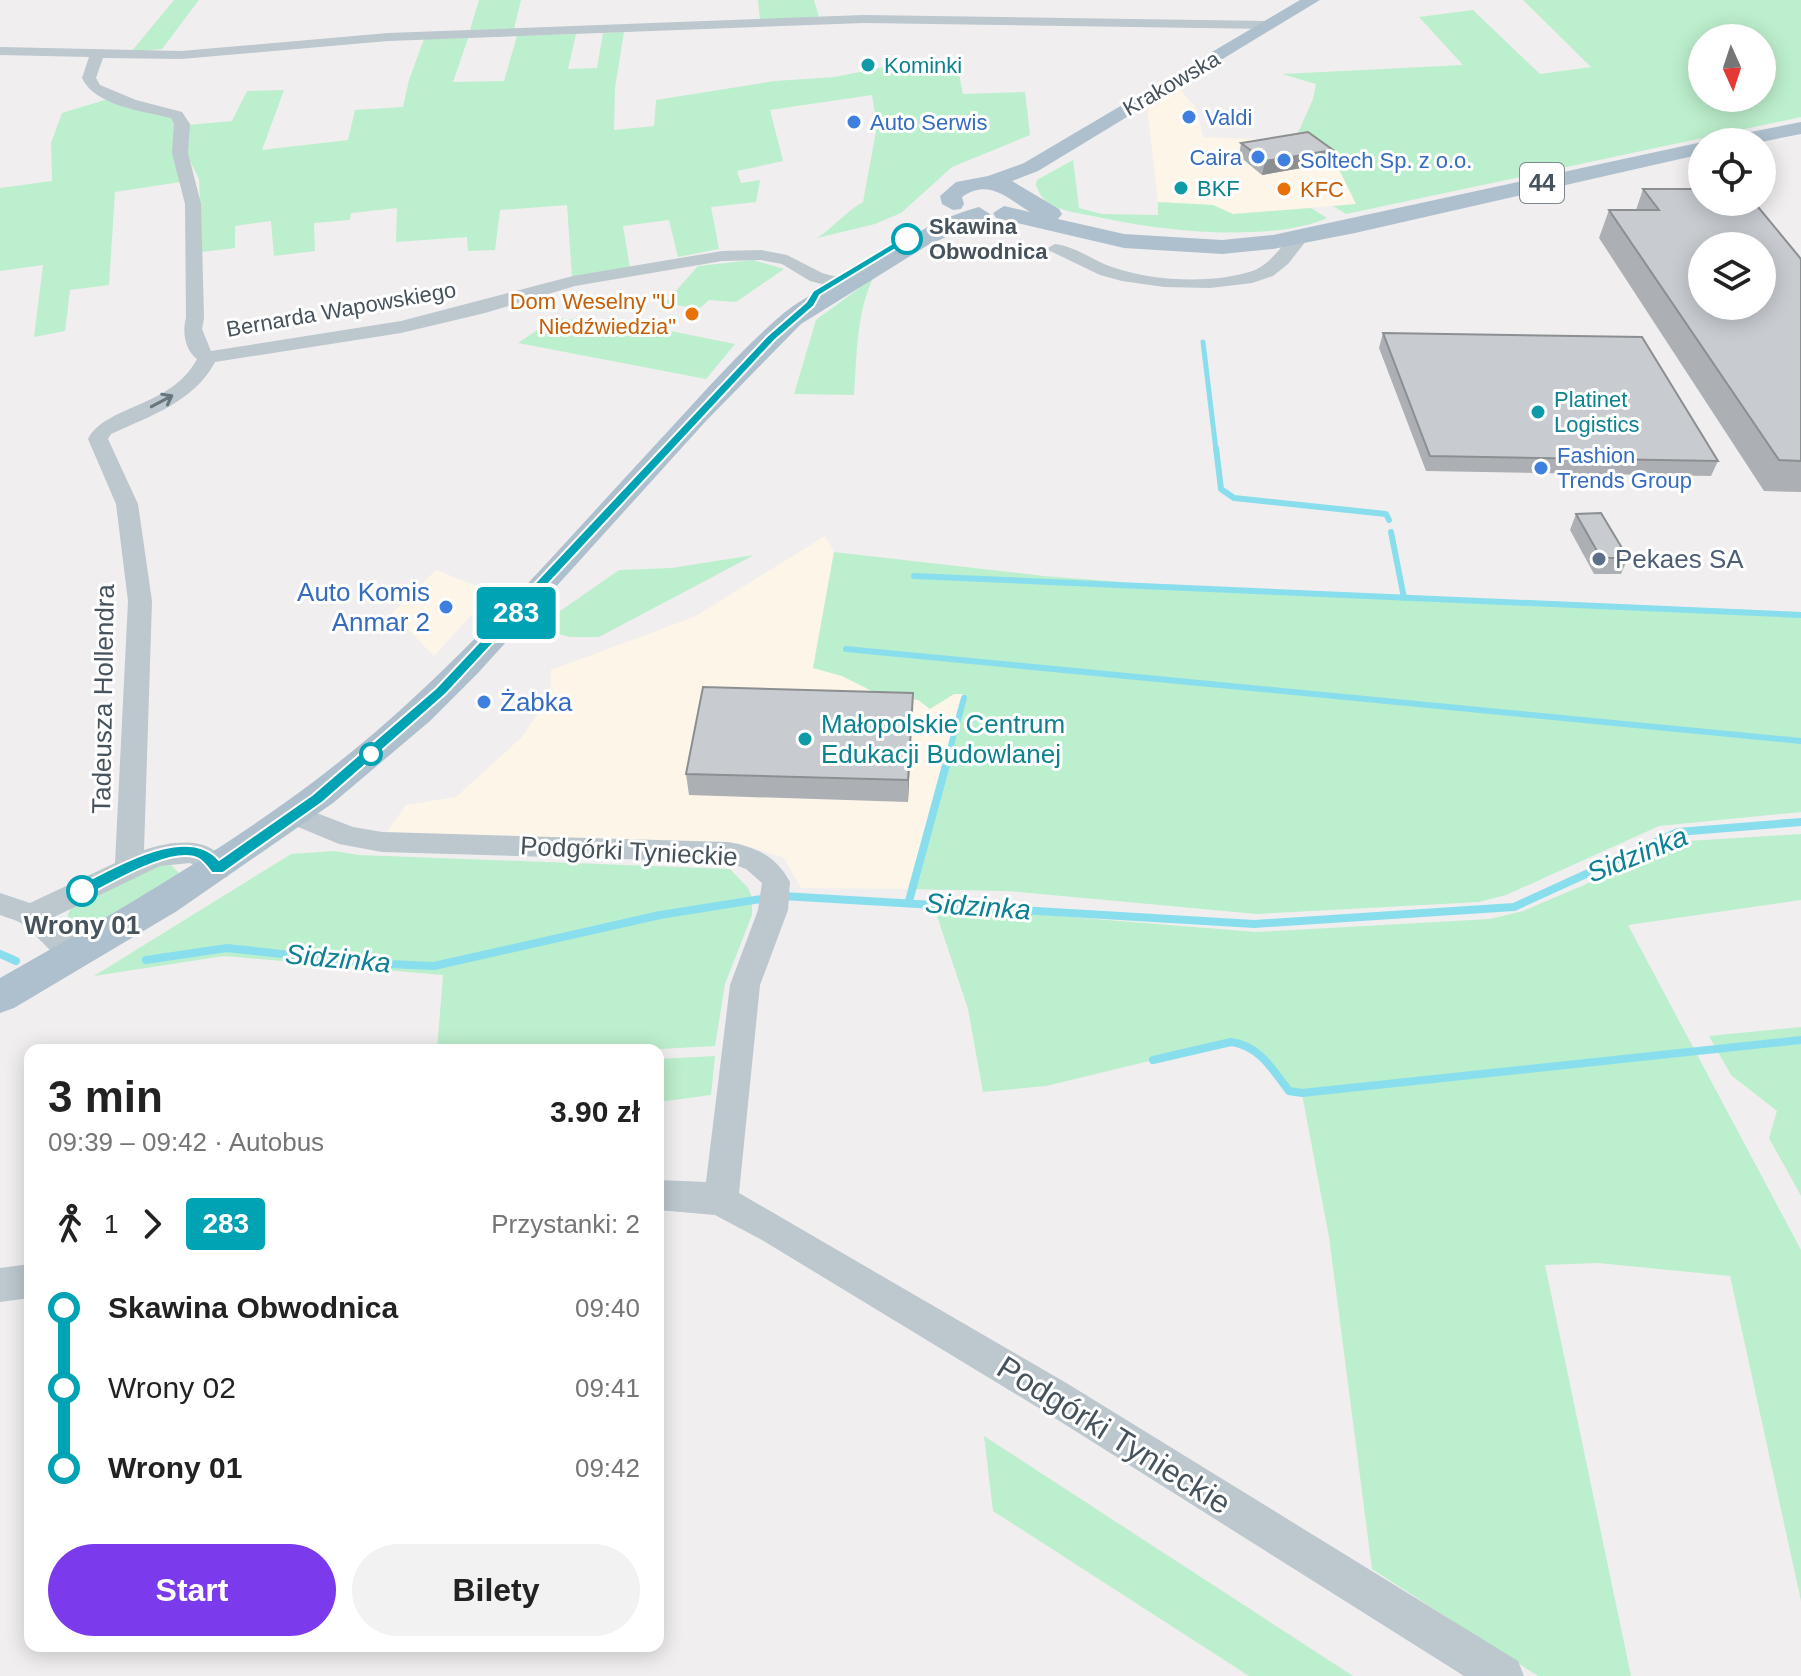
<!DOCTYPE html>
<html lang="pl">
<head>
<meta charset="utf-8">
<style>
  body { margin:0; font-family:Helvetica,sans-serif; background:#f2f2f2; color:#222; height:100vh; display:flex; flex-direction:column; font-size:30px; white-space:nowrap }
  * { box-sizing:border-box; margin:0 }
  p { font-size:26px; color:#767676 }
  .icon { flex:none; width:44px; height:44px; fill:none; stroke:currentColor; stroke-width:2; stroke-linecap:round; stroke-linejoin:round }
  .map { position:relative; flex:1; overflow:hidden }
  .details { position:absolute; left:24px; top:1044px; width:640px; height:608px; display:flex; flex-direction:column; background:#fff; border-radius:16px; box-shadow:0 4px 20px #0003 }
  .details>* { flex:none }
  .badge { padding:0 16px; border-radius:6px; font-size:28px; line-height:52px }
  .needle { width:52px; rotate:177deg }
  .buttons { position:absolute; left:1688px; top:24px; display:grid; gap:16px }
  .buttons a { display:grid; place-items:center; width:88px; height:88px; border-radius:50%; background:#fff; box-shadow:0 4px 20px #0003; font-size:40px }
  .map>.badge { position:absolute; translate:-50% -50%; box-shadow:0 0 0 4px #fff }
  .legs { display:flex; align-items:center; gap:12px; height:88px; padding:0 24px; font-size:26px }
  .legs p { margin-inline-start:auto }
  .headline { display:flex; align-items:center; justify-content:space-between; height:136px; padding:0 24px }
  h1 { font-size:44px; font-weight:700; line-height:60px }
  .action { display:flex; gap:16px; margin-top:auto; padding:16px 24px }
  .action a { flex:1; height:92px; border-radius:48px; background:#7c3aed; color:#fff; font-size:32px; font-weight:700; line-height:92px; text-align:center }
  .action a+a { background:#f2f2f2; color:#222 }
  ul { padding:0 24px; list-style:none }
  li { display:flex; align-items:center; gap:28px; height:80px; font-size:30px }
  li i { display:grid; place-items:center; width:12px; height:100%; margin:0 10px; background:currentColor }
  li i::after { content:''; width:20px; height:20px; margin:-10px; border:6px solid; border-radius:50%; background:#fff }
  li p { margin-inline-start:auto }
  li:first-child i { background:linear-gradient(#0000 50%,currentColor 0) }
  li:last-child i { background:linear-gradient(currentColor 50%,#0000 0) }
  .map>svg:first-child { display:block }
  .commercial { fill:#fcf5e8 }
  .green { fill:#bcefcd; fill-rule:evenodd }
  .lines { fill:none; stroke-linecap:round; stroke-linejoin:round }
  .stream-far2 { stroke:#89deed; stroke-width:5 }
  .stream-far1 { stroke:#89deed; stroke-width:6 }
  .stream { stroke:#89deed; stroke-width:8 }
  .minor { fill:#bcc7ce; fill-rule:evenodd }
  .major { fill:#aec0ce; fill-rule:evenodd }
  .wall { fill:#acafb4 }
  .shaded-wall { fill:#8c8f92 }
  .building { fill:#c8ccd1; stroke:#8c8f92; stroke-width:2; fill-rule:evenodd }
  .oneway { stroke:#69767e }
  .line-1 { fill:#00a3b4; stroke:#fff; stroke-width:2 }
  .culture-dot { fill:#0f9aa8; stroke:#fff; stroke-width:3 }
  .shop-dot { fill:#3f7fe0; stroke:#fff; stroke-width:3 }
  .food-dot { fill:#e8710a; stroke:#fff; stroke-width:3 }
  .stop-1-dot { fill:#fff; stroke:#00a3b4; stroke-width:4 }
  .service-dot { fill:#5c6f8a; stroke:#fff; stroke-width:3 }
  .labels { text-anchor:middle; stroke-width:6; stroke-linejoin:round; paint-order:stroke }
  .far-culture-label { font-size:22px; fill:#0d838f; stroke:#fff; text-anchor:start }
  .far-street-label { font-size:22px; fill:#46535c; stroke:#fff }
  .far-shop-label { font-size:22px; fill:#366cbe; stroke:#fff; text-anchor:start }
  .far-food-label { font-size:22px; fill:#c56008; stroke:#fff; text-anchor:start }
  .far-stop-label { font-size:22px; font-weight:bold; fill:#46535c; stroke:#fff; text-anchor:start }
  .shield { fill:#fff; stroke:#7e878d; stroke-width:2 }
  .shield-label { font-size:24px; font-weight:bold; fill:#46535c }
  .service-label { font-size:26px; fill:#4e5e75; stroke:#fff; text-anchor:start }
  .shop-label { font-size:26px; fill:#366cbe; stroke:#fff; text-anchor:end }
  .street-label { font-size:26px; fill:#46535c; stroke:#fff }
  .culture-label { font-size:26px; fill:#0d838f; stroke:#fff; text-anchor:start }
  .stop-label { font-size:26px; font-weight:bold; fill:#46535c; stroke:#fff }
  .water-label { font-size:28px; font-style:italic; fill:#0c8094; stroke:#fff }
  .near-street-label { font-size:32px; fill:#46535c; stroke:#fff }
</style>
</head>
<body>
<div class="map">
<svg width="1801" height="1676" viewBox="0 0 1801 1676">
  <rect width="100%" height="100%" fill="#f1eeef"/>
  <path class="commercial" d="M1178,87L1196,108L1203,137L1305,141L1337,165L1356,204L1233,214L1213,205L1158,202L1147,106Z
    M825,536L834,552L813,668L842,676L876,693L918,700L963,693L908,889L801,888L784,858L739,843L387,832L406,805L456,797L521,738L550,696L551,670L694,617Z
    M436,570L492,592L434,656L392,613Z"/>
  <path class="green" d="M174,0H199L162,49L131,52Z
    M479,0H521L514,29L470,30Z
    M758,0H814L819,17L760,20Z
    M1523,0H1801V117L1346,214L1333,206L1356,204L1337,165L1297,135L1313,99L1316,84L1282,74L1463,65L1419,17L1473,10L1540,74L1591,67ZM1702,38H1762V98H1702Z
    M624,32L615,88L614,130L654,126L656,100L775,81L835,77L894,65L957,64L963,94L1025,92L1030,135L952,167L901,213L875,224L817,238C834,227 845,212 863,202L877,126L872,95L770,110L783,161L737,171L741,183L760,180L756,202L711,207L719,249L678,257L669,220L623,226L630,268L572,278L567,205L500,210L495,250L468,251L467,237L396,242L397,208L351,213L350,220L314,223L315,251L274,256L271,221L235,226V248L202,252L199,179L186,153L188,125L232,121L247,91L284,90L262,150L348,140L355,110L403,107L409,80L424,39L468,38L453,82L504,81L517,36L576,34L568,69L597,68L603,33Z
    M108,99L174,117L187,181L115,192L109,285L70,290L65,331L34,337L43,265L0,271V188L52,181L51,143L62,113Z
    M1073,160L1079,208L1102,214L1158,215V202L1213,205L1233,214L1311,208L1327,218C1268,244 1154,230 1093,216C1078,213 1058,211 1046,201C1041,197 1038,191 1036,185L1037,180Z
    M753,260L784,269L736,302L709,300L699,309L665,303L698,266Z
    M873,278C856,315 857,355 854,395L794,394L816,320Z
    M555,318L641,325L735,344L706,379L518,343Z
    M834,552L1044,576L1186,587L1801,612V812L1659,826L1506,895L1479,902L1257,914L1007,891L908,889L963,694H954L930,709L918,700L876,693L842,676L813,668Z
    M754,555L599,637H569L537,627L619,570L672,568Z
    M1801,834V900L1628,925L1801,1250V1601L1730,1276L1598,1263L1545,1265L1631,1676H1538L1372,1569L1329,1237L1302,1094L1288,1091L1255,1050L1232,1041L1046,1086L983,1092L968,1009L935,910L1008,912L1257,932L1490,919L1523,911L1688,841Z
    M334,851L359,855L730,869L748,888L752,897V915L725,984L715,1046L642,1050H437L443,975L224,956L94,976L291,854Z
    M171,865L179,873L177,876L93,926L76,930L65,924L71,906L153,866Z
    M1801,1027V1196L1769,1138L1777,1111L1731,1075L1709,1036Z
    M715,1056L711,1095L658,1102V1059Z
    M984,1436L1353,1676H1249L993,1511Z"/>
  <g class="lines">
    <path class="stream-far2" d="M1203,342L1216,450"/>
    <path class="stream-far1" d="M1216,448L1221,489L1234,498L1386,514L1389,520
      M1391,532L1404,598
      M914,576L1801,615
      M846,649L1801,741
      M945,767L964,698"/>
    <path class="stream" d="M783,896L1254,924L1514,907L1678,832L1801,822
      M909,901L946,765
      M0,954L16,961
      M146,960L227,948L366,963L434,966L660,915L767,898
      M1153,1060L1231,1042C1260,1046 1272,1069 1289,1091L1302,1093L1801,1040"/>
    <path class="minor" d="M864,15L1269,21L1276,25L1269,29L864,23L388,41L181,59L103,58L96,78L100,85L136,100L182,112L190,124L188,153L201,204L204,318L202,329L211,351L401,321L573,276L722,251L761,250L787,255L822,273L851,281L854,285L851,289L845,290L810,281L782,264L761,260L722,261L575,286L485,313L401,333L215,362C194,402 150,416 111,434L108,439L138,504L152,601L144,850C175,840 213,835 231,869L227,877C209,882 204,871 190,863L160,866L54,917L87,946L91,954L87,962C60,971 43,939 24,925C17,920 8,918 0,915V893L30,903L115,863L128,601L116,504L88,439C107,404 171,408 197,359C185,350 182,332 186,318L185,204L172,153L174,124L171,118C143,111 95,106 82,78L89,57L0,55V47L181,51L388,33Z
      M1301,231L1310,236L1288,264L1273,276L1252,283L1210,288L1164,287L1122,281L1100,275L1046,249L1055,244C1077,247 1092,260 1112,267C1151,281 1210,284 1249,272C1275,265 1285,235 1301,231Z
      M296,805L353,827L382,832L728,842C756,847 776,856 790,882L788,910L760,985L739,1193L1068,1384L1518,1661L1524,1676H1464L1042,1410L762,1240L715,1215L658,1210V1180L706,1182L730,985L758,910L762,883L746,869L728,862L382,852L339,844L286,822L282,815L286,808Z
      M30,1264V1298L0,1302V1268Z"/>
    <path class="major" d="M1300,0H1320L1038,171L1012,181L1059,209L1062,214L1058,219L1124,234L1222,240L1273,235L1702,142V154L1355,233L1273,249L1222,254L1124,248L996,218L993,213L1004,206L1030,212C1007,198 989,178 962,197L964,204L961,209L953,210L942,204L940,196L956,182L988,176L1024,163Z
      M1801,122V134L1761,142H1720L1730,136Z
      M979,207L990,214L987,219L928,245L801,324L706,421L478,673L430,721L333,803L177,911L14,1008L0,1013V978C143,897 287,815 408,703C497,622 575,531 657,443C698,399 739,351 785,312C808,294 837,282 861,267C898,244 936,218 979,207Z"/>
  </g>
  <path class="wall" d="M1241,143L1330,163L1262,175L1239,156Z
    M1643,189L1801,259V492L1764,491L1599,238L1609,210H1636Z
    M1383,333L1718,461L1711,476L1426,471L1379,348Z
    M1576,514L1628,558L1621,574H1594L1570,530Z
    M913,693L908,802L689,795L686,774Z"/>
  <path class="shaded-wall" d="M1333,150L1330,163L1262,175L1265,161Z
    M913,693L912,715L908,802V780Z"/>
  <path class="building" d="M1308,132L1333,150L1265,161L1241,143Z
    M1643,189H1702V202H1754L1801,259V461L1779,460L1609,210H1659ZM1702,246H1762V306H1702Z
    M1383,333L1642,337L1718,461L1430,456Z
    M1601,513L1628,558H1601L1576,514Z
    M703,687L913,693L908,780L686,774Z"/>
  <defs><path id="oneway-shaft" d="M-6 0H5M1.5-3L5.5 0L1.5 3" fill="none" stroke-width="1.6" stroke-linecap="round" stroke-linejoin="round" transform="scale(2)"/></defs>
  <use class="oneway" href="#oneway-shaft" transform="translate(162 401) rotate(-28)"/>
  <path class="line-1" d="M903,237L912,239L820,295L814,306L775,340L446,694L323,802L223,873H212C208,868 204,862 199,859C174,845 112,883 88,895H76V886C112,870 186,822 219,860L312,795L436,688L767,336L806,302L813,291Z"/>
  <g class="culture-dot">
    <circle cx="868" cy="65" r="8"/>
    <circle cx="1181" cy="188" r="8"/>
    <circle cx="1538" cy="412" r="8"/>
    <circle cx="805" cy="739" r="8"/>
  </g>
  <g class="shop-dot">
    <circle cx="1189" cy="117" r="8"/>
    <circle cx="854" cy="122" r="8"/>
    <circle cx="1258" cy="157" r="8"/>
    <circle cx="1284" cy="160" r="8"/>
    <circle cx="1541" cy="468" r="8"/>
    <circle cx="446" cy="607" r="8"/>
    <circle cx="484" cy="702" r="8"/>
  </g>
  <g class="food-dot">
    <circle cx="1284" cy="189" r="8"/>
    <circle cx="692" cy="314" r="8"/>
  </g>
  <g class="stop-1-dot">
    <circle cx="907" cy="239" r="14"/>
    <circle cx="371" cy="754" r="10"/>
    <circle cx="82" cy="891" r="14"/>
  </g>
  <circle class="service-dot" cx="1599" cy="559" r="8"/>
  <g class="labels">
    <g class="far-culture-label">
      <text x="884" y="73">Kominki</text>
      <text x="1197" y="196">BKF</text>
      <text x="1554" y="407">Platinet<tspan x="1554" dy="25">Logistics</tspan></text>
    </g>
    <g class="far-street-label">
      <text transform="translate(1171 83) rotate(-30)" y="8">Krakowska</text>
      <text transform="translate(341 309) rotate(-10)" y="8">Bernarda Wapowskiego</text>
    </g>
    <g class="far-shop-label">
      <text x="1205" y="125">Valdi</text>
      <text x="870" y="130">Auto Serwis</text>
      <text x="1242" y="165" text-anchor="end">Caira</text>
      <text x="1300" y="168">Soltech Sp. z o.o.</text>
      <text x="1557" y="463">Fashion<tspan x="1557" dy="25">Trends Group</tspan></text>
    </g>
    <g class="far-food-label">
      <text x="1300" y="197">KFC</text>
      <text x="676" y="309" text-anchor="end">Dom Weselny "U<tspan x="676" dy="25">Niedźwiedzia"</tspan></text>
    </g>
    <g class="far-stop-label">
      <text x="929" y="234">Skawina<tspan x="929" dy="25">Obwodnica</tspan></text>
    </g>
    <rect class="shield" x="1520" y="163" width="44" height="40" rx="6"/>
    <g class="shield-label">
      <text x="1542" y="191">44</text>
    </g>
    <g class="service-label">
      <text x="1615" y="568">Pekaes SA</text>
    </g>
    <g class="shop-label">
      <text x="430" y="601">Auto Komis<tspan x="430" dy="30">Anmar 2</tspan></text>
      <text x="500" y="711" text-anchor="start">Żabka</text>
    </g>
    <g class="street-label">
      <text transform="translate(103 699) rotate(-89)" y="9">Tadeusza Hollendra</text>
      <text transform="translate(629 851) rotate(3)" y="9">Podgórki Tynieckie</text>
    </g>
    <g class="culture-label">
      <text x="821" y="733">Małopolskie Centrum<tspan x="821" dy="30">Edukacji Budowlanej</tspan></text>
    </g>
    <g class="stop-label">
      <text x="82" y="934">Wrony 01</text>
    </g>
    <g class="water-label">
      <text transform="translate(1637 854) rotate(-22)" y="10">Sidzinka</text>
      <text transform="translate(978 906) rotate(4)" y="10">Sidzinka</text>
      <text transform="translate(338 958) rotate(5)" y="10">Sidzinka</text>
    </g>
    <g class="near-street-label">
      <text transform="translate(1114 1435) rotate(32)" y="11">Podgórki Tynieckie</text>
    </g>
  </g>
</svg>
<div class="buttons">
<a><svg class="needle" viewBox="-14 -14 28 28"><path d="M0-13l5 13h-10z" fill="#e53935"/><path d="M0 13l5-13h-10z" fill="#767676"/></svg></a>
<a><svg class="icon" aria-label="locate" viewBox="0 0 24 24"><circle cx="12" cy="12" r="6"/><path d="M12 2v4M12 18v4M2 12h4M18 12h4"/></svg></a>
<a><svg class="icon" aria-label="layers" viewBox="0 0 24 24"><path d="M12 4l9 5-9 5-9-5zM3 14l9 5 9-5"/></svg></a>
</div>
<b class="badge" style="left:516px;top:613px;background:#00a3b4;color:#fff">283</b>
<section class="details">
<div class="headline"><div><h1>3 min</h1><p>09:39 – 09:42 · Autobus</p></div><b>3.90 zł</b></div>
<div class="legs"><svg class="icon" aria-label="walk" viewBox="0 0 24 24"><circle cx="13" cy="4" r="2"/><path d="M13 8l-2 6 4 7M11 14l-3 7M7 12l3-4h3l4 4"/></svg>1<svg class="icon" aria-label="forward" viewBox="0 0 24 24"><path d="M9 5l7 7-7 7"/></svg><b class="badge" style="background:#00a3b4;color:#fff">283</b><p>Przystanki: 2</p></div>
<ul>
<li><i style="color:#00a3b4"></i><b>Skawina Obwodnica</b><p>09:40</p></li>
<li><i style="color:#00a3b4"></i><span>Wrony 02</span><p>09:41</p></li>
<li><i style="color:#00a3b4"></i><b>Wrony 01</b><p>09:42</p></li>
</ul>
<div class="action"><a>Start</a><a>Bilety</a></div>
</section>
</div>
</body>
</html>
